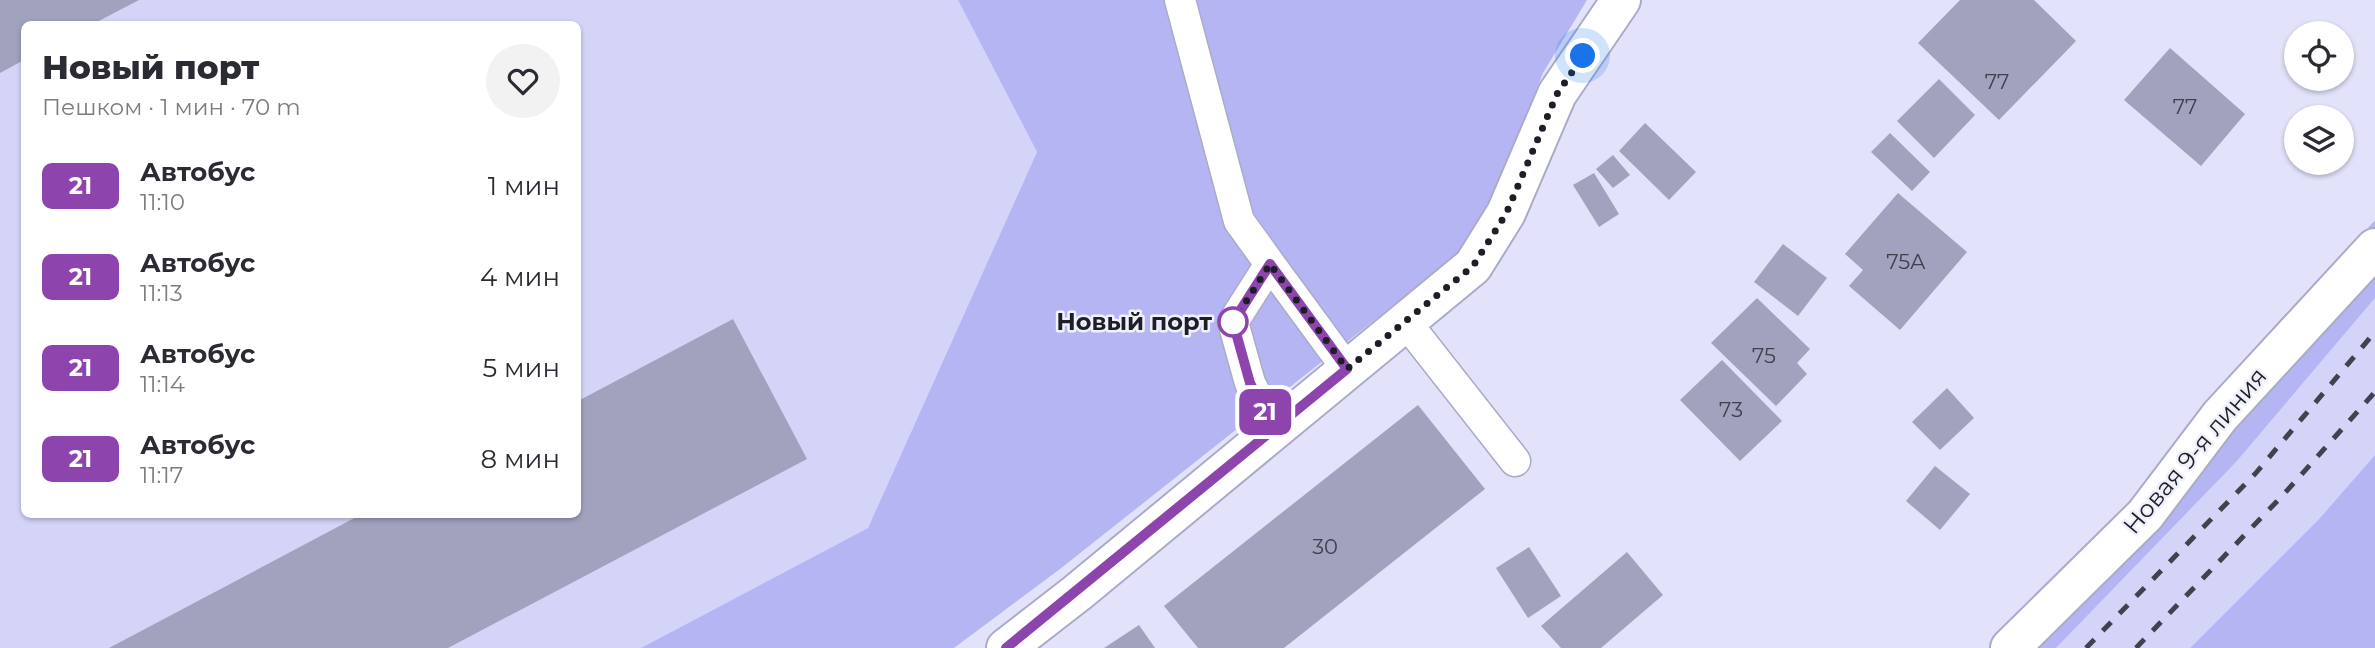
<!DOCTYPE html>
<html lang="ru">
<head>
<meta charset="utf-8">
<style>
  body { margin:0; font-family:Montserrat,sans-serif; background:#f2f2f3; color:#2b2b33; height:100vh; display:flex; flex-direction:column; font-size:26px; white-space:nowrap }
  * { box-sizing:border-box; margin:0 }
  p { font-size:23px; color:#7c7c81 }
  .icon { flex:none; width:38px; height:38px; fill:none; stroke:currentColor; stroke-width:2; stroke-linecap:round; stroke-linejoin:round }
  .map { position:relative; flex:1; overflow:hidden }
  .drawer { position:absolute; left:21px; top:21px; width:560px; height:497px; display:flex; flex-direction:column; background:#fff; border-radius:10px; box-shadow:0 2px 5px #0004 }
  .drawer>* { flex:none }
  .badge { padding:0 14px; border-radius:10px; font-size:24px; line-height:46px }
  .controls { position:absolute; left:2284px; top:21px; display:grid; gap:14px }
  .controls a { display:grid; place-items:center; width:70px; height:70px; border-radius:50%; background:#fff; box-shadow:0 2px 5px #0004; font-size:35px }
  .you { position:absolute; width:35px; height:35px; margin:-18px; border:5px solid #fff; border-radius:50%; background:#1a73e8; box-shadow:0 0 0 10px #1a73e833 }
  .map>.badge { position:absolute; translate:-50% -50%; box-shadow:0 0 0 4px #fff }
  .round { display:grid; place-items:center; flex:none; width:74px; height:74px; border-radius:37px; background:#f2f2f3 }
  .summary { display:flex; align-items:center; justify-content:space-between; height:119px; padding:0 21px }
  h1 { font-size:33px; font-weight:800; line-height:52px }
  ul { padding:0; list-style:none }
  li { display:flex; align-items:center; gap:21px; height:91px; padding:0 21px }
  li div { flex:1 }
  li b { display:block; font-size:26px }
  li em { font-style:normal }
  li .badge { min-width:77px; font-weight:700; text-align:center }
  .map>svg:first-child { display:block }
  .built { fill:#d4d4f9; fill-rule:evenodd }
  .green { fill:#b6b5f4 }
  .building { fill:#a1a2be }
  .lines { fill:none; stroke-linecap:round; stroke-linejoin:round }
  .lane-casing { stroke:#ababc8; stroke-width:33 }
  .street-casing { stroke:#ababc8; stroke-width:42 }
  .lane { stroke:#fff; stroke-width:30 }
  .street { stroke:#fff; stroke-width:38 }
  .rail { stroke:#42424f; stroke-width:5; stroke-dasharray:12 12; stroke-linecap:butt }
  .line-casing { stroke:#fff; stroke-width:16 }
  .line { stroke:#8e44ad; stroke-width:10 }
  .walk { stroke:#1e1e29; stroke-width:7; stroke-dasharray:0 12.6 }
  .stop-dot { fill:#fff; stroke:#8e44ad; stroke-width:3.5 }
  .labels { text-anchor:middle; stroke-width:5; stroke-linejoin:round; paint-order:stroke }
  .number-label { font-size:21px; fill:#3f3f4e }
  .stop-label { font-size:24px; font-weight:bold; fill:#1e1e29; stroke:#f0f0fc; text-anchor:end }
  .street-label { font-size:24px; fill:#1e1e29; stroke:#f0f0fc }
</style>
</head>
<body>
<div class="map">
<svg width="2375" height="648" viewBox="0 0 2375 648">
  <rect width="100%" height="100%" fill="#e2e2fa"/>
  <path class="built" d="M0,0H958L1037,152L868,528L641,648H0ZM24,24H578V514H24Z
    M2375,298V455L2320,518L2190,648H2056L2237,461Z"/>
  <path class="green" d="M958,0H1587L1543,73L1494,197L1458,254L1060,569L954,648H641L868,528L1037,152Z
    M2375,220V298L2237,461L2056,648H1991L2134,508L2211,409Z
    M2375,455V648H2190L2320,518Z"/>
  <path class="building" d="M0,0H139L93,24H24V60L0,73Z
    M1960,0H2034L2076,41L1999,120L1918,43Z
    M2170,48L2245,114L2201,166L2124,100Z
    M1939,79L1975,115L1934,158L1897,121Z
    M1645,123L1696,172L1669,200L1619,151Z
    M1890,133L1930,172L1912,191L1871,152Z
    M1613,155L1630,175L1613,188L1596,169Z
    M1594,173L1619,214L1599,227L1573,185Z
    M1898,193L1967,252L1900,330L1849,286L1863,270L1845,254Z
    M1783,244L1827,278L1798,316L1754,282Z
    M1757,298L1810,349L1797,363L1807,374L1776,406L1711,343Z
    M733,319L807,459L448,648H109L362,514H578V401Z
    M1722,360L1782,421L1740,461L1680,400Z
    M1947,388L1974,418L1940,450L1912,422Z
    M1418,405L1485,489L1284,648H1198L1164,606Z
    M1935,466L1970,494L1940,530L1906,501Z
    M1529,547L1561,596L1528,618L1496,568Z
    M1627,552L1663,595L1601,648H1561L1541,626Z
    M1139,625L1155,648H1104Z"/>
  <g class="lines">
    <defs>
      <path id="lane" d="M1180,0L1239,221L1270,264
        M1405,321L1515,461
        M1274,429L1250,383L1233,322L1270,264L1347,369"/>
      <path id="street" d="M1006,648L1077,593L1473,266L1506,213L1557,94L1621,0
        M2010,648L2145,515L2220,416L2375,248"/>
    </defs>
    <use href="#lane" class="lane-casing"/>
    <use href="#street" class="street-casing"/>
    <use href="#lane" class="lane"/>
    <use href="#street" class="street"/>
    <path class="rail" d="M2086,648L2255,474L2375,332
      M2136,648L2284,494L2375,392"/>
  </g>
  <g class="lines">
    <defs>
      <path id="line" d="M1006,648L1274,429L1250,383L1233,322L1270,264L1347,369L1292,414"/>
    </defs>
    <use href="#line" class="line-casing"/>
    <use href="#line" class="line"/>
    <path class="walk" d="M1233,322L1270,264L1347,369L1473,266L1506,214L1557,94L1583,56"/>
  </g>
  <circle class="stop-dot" cx="1233" cy="322" r="14"/>
  <g class="labels">
    <g class="number-label">
      <text x="1997" y="89">77</text>
      <text x="2185" y="114">77</text>
      <text x="1906" y="269">75А</text>
      <text x="1764" y="363">75</text>
      <text x="1731" y="417">73</text>
      <text x="1325" y="554">30</text>
    </g>
    <g class="stop-label">
      <text x="1212" y="330">Новый порт</text>
    </g>
    <g class="street-label">
      <text transform="translate(2195 451) rotate(-50)" y="8">Новая 9-я линия</text>
    </g>
  </g>
</svg>
<div class="controls">
<a><svg class="icon" aria-label="locate" viewBox="0 0 24 24"><circle cx="12" cy="12" r="6"/><path d="M12 2v4M12 18v4M2 12h4M18 12h4"/></svg></a>
<a><svg class="icon" aria-label="layers" viewBox="0 0 24 24"><path d="M12 4l9 5-9 5-9-5zM3 14l9 5 9-5"/></svg></a>
</div>
<div class="you" style="left:1583px;top:56px"></div>
<b class="badge" style="left:1265px;top:412px;background:#8e44ad;color:#fff">21</b>
<section class="drawer">
<div class="summary"><div><h1>Новый порт</h1><p>Пешком · 1 мин · 70 m</p></div><a class="round"><svg class="icon" aria-label="heart" viewBox="0 0 24 24"><path d="M12 20l-8-8c-3-5 5-10 8-4 3-6 11-1 8 4z"/></svg></a></div>
<ul>
<li><span class="badge" style="background:#8e44ad;color:#fff">21</span><div><b>Автобус</b><p>11:10</p></div><em>1 мин</em></li>
<li><span class="badge" style="background:#8e44ad;color:#fff">21</span><div><b>Автобус</b><p>11:13</p></div><em>4 мин</em></li>
<li><span class="badge" style="background:#8e44ad;color:#fff">21</span><div><b>Автобус</b><p>11:14</p></div><em>5 мин</em></li>
<li><span class="badge" style="background:#8e44ad;color:#fff">21</span><div><b>Автобус</b><p>11:17</p></div><em>8 мин</em></li>
</ul>
</section>
</div>
</body>
</html>
